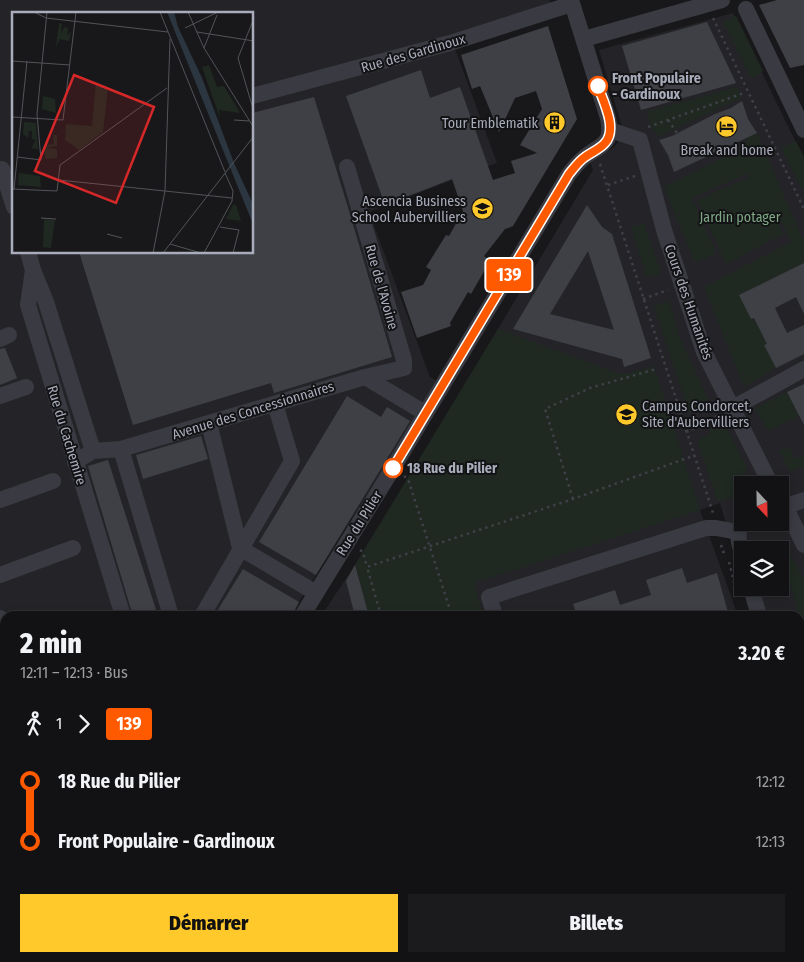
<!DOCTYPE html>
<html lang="fr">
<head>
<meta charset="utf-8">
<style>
  body { margin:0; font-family:"Fira Sans Condensed",sans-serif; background:#1b1b1d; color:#f1f3f6; height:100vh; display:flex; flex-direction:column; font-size:19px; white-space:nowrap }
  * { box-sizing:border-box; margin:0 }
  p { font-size:16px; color:#9c9ea0 }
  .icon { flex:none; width:28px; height:28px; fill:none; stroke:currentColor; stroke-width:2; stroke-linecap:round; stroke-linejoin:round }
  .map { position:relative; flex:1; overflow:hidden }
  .panel { position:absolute; left:0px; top:611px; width:805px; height:351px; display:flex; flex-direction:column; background:#121214; border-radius:15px 15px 0 0; box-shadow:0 2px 8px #0003,0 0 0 1px #313234 }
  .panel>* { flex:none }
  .badge { padding:0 10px; border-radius:4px; font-size:18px; line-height:32px }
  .needle { width:32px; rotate:158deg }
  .buttons { position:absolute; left:734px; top:476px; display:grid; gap:10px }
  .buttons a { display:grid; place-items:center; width:55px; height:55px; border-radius:0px; background:#121214; box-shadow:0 2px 8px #0003,0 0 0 1px #313234; font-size:25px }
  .map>.badge { position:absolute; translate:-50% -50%; box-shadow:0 0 0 2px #fff }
  .legs { display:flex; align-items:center; gap:8px; height:55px; padding:0 20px; font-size:16px }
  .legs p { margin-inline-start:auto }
  .headline { display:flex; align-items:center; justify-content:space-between; height:85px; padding:0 20px }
  h1 { font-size:28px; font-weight:800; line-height:38px }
  .button { display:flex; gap:10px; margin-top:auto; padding:10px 20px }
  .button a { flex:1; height:58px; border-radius:0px; background:#ffc82b; color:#111; font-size:20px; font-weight:800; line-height:58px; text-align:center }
  .button a+a { background:#1b1b1d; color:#f1f3f6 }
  ul { padding:0 20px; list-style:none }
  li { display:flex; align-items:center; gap:18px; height:60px; font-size:19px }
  li i { display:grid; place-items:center; width:8px; height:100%; margin:0 6px; background:currentColor }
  li i::after { content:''; width:12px; height:12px; margin:-6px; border:4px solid; border-radius:50%; background:#121214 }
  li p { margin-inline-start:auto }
  li:first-child i { background:linear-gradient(#0000 50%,currentColor 0) }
  li:last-child i { background:linear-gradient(currentColor 50%,#0000 0) }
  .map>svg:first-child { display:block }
  .built { fill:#242428; fill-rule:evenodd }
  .green { fill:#1f2921 }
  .building { fill:#3f4045; fill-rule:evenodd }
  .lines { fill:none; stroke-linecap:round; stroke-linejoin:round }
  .path { stroke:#3e4047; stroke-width:2.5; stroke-dasharray:2.5 4; stroke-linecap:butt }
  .minor { stroke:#3a3b42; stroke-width:16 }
  .line-1-casing { stroke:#fff; stroke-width:11 }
  .line-1 { stroke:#ff5a00; stroke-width:8 }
  .stop-1-dot { fill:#fff; stroke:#ff5a00; stroke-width:2.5 }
  .labels { text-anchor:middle; stroke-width:4; stroke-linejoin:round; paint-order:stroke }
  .street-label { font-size:14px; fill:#a9adbb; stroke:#131315 }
  .stop-label { font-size:14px; font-weight:bold; fill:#a9adbb; stroke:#131315; text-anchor:start }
  .poi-label { font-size:14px; fill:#a9adbb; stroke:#131315; text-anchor:end }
  .park-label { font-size:14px; fill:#7ea884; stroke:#131315 }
  .inset-road { fill:none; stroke:#52545a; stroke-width:1 }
  .view { fill:#d62828; fill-opacity:0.15; stroke:#d62828; stroke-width:2.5 }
  .inset-edge { fill:none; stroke:#a9adbb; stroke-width:2.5 }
</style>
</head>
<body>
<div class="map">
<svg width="804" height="962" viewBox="0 0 804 962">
  <rect width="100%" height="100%" fill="#18181a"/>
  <path class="built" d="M0,0H549L553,10L454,46L497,163L369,212L430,377L438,382L290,616H5V765L0,766ZM14,14H252V252H14Z
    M733,13L804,159V772L800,760V616H755L746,588H780V550H742V577L720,503L700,510L738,616H321L355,565L408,479L593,170L590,161L613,148L618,143L622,127L599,50ZM742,485H780V522H742Z
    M5,769V958H800V807L804,821V962H0V770Z"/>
  <path class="green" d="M736,16L763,71L751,79L723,21Z
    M737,87L741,98L657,137L646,112Z
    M757,133L804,242V263L751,319L754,318L767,344L764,345L776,368L744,387L704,287L791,242L777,212L774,213L783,234L726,264L697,200L750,177L748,173L692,198L716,253L695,263L664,187L747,146L745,138Z
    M796,141L804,157V193L781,148Z
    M644,223L661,273L647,278L631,227Z
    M669,300L678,333L710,404L689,413L654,306Z
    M498,329L623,375L654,366L700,510L474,583L483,616H369L355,565Z
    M787,392L799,416L768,431L755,408Z
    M725,425L748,470L740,475L743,485L742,493L718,502L697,440L710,435V427Z
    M789,447L795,459L804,456V466L790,472L779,451Z
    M782,539L804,580V620L801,621L777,541Z
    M462,958H589L590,962H464Z"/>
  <path class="building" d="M777,0H804V65L790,68L759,5Z
    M707,22L736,83L641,110L622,46Z
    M548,26L577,119L513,226L505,229L484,256L490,261L471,294L468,292L450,323L451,326L417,338L401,292L423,285L431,270L426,267L446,235L449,236L463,211L452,179L385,205L346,96L421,70L430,98L460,87L493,180L515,173L511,161L537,153L520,145L542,109L536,91L515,98L499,132L480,86L472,89L461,55Z
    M314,97L350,214L392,357L274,393L271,383L133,425L79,252H252V113Z
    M742,101L748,119L757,133L674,172L668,155L659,140L672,136L715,114L731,108Z
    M587,205L602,227L612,234L651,358L624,367L622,359L513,329ZM588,251L614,330L550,314Z
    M804,263V314L796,297L775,308L787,333L804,325V354L776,368L764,345L767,344L754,318L751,319L739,295Z
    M5,348L17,378L0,385V349Z
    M804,384V425L787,392Z
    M347,396L381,417L387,407L410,421L316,575L259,542Z
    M201,436L208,459L143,479L136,455Z
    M108,460L158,616H133L88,466Z
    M355,565L369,616H355L346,581Z
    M682,568L687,583L717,573L729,616H577L573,604L615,590L620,605L651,595L646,580Z
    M243,569L299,602L292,616H214Z"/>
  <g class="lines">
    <path class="path" d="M713,18L804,209
      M668,120L677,133
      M648,127L744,93
      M600,164L713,513
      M608,185L635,176
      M643,299L668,290
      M686,432L719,415
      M404,476L408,479L452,616
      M573,499L545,409L590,388L656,369
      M721,545L723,552L727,551
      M360,550L363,552L367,567
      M729,562L735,586
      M381,616L367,567L573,499L693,456
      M800,726L804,725
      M800,829L804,844"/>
    <path class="minor" d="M746,9L804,130
      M584,39L722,0
      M252,96L450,43L572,4
      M610,130L640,140L664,230L704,352L771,485
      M347,167L404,360V368L365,377
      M2,169L14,207
      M28,252L33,270L28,305L123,616
      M33,270L46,302L93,451
      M0,339L9,335
      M0,396L26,387
      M731,409L804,369
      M209,423L240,548L316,593
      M121,449L171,616
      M75,462L93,451L121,449L365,377L425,413
      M780,496L804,545
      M0,500L53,481
      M780,508L804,500
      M742,554C739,543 735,532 744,522
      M0,575L73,548
      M751,588L759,616
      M202,616L292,461L275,404
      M302,616L393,468L569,174C574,168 579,161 586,156C604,143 613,143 608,118L571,0
      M495,616L489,597L706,528H716L738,532
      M0,618L5,631
      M0,766L5,765
      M800,769L804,784
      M389,958L391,962
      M103,962L106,958"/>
  </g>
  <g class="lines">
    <defs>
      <path id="line-1" d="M393,468L569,174C574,168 579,161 585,157C592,152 600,149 605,143C618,129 603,101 598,86"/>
    </defs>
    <use href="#line-1" class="line-1-casing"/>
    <use href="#line-1" class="line-1"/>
  </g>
  <defs>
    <symbol id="building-disc" viewBox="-11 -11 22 22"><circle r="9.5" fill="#ffc82b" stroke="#131315"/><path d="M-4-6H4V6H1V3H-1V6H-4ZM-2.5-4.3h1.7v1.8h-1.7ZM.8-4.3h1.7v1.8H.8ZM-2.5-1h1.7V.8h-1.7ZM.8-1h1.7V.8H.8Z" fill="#111"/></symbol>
    <symbol id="hotel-disc" viewBox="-11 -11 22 22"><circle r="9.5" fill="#ffc82b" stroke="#131315"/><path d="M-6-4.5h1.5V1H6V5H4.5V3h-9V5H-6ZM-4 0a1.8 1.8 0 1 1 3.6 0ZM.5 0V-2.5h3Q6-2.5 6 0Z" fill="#111"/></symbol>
    <symbol id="university-disc" viewBox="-11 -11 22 22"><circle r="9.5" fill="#ffc82b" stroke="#131315"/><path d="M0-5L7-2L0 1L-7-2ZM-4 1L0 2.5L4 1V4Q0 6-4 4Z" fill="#111"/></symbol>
  </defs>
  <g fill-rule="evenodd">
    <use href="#building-disc" x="542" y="110" width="25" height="25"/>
    <use href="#hotel-disc" x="714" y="114" width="25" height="25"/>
    <use href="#university-disc" x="470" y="196" width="25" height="25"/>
    <use href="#university-disc" x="614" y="402" width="25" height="25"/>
  </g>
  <g class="stop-1-dot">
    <circle cx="598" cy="86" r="9"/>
    <circle cx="393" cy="468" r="9"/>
  </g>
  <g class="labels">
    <g class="street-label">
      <text transform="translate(413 53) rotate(-16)" y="5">Rue des Gardinoux</text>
      <text transform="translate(382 287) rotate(74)" y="5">Rue de l'Avoine</text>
      <text transform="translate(689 302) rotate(71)" y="5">Cours des Humanités</text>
      <text transform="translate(253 410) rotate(-17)" y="5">Avenue des Concessionnaires</text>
      <text transform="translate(67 435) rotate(73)" y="5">Rue du Cachemire</text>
      <text transform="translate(359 523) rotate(-58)" y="5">Rue du Pilier</text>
    </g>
    <g class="stop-label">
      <text x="612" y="83">Front Populaire<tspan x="612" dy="16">- Gardinoux</tspan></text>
      <text x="407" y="473">18 Rue du Pilier</text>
    </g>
    <g class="poi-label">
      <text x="538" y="128">Tour Emblematik</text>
      <text x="727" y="155" text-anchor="middle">Break and home</text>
      <text x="466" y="206">Ascencia Business<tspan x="466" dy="16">School Aubervilliers</tspan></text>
      <text x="642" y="411" text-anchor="start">Campus Condorcet,<tspan x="642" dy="16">Site d'Aubervilliers</tspan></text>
    </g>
    <g class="park-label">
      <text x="740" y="222">Jardin potager</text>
    </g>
  </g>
  <g transform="translate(12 12)">
    <rect width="241" height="241" fill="#18181a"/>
    <path d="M47,11L50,12L49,22L52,15L56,16L55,23L59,20L57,29L48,27L44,35ZM197,53L205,75L212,74L228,101L207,98L208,106L190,55ZM84,70L96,75L91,120L67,138L53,128L54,112L80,114ZM31,84L43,87L44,101L30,97ZM12,110L24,111L26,137L19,136L24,128L20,127V119H17L16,126L11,122ZM41,123H45V134L34,136L45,137V146L33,147V133L42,132ZM7,161L28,164L29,175L6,173ZM221,193H224L229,209L214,207ZM32,207L43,208L39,236L31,235Z" fill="#1f2921"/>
    <path d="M155,0H162L166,15L190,66L222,151L241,192V212Z" fill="#2c3640"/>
    <path class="inset-road" d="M22,0L34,6L156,20M148,0L213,160M176,0L192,36L242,116M242,6L226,46L242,100M173,16L206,0M185,20L242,29M192,36L205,3M0,49L58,53M0,105L51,108L64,0M222,108L237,109M5,145L29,148L25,102L35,0M47,168L220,186M0,177L45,179L48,153L155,76M2,177L15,49M29,206L44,207M208,215L227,218L221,241M95,222L110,226M158,232L189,241M141,241L153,179L158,27M151,241L242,124M192,241L220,189L221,179L213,161"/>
    <path class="view" d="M62,63L142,95L104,191L23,159Z"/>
    <rect width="241" height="241" class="inset-edge"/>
  </g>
</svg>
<div class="buttons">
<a><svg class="needle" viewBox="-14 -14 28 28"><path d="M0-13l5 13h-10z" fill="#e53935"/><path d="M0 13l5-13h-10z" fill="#9c9ea0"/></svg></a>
<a><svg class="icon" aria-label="layers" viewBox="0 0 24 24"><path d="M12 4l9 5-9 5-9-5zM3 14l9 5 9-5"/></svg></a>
</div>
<b class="badge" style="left:509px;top:275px;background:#ff5a00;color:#fff">139</b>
<section class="panel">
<div class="headline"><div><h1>2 min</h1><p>12:11 – 12:13 · Bus</p></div><b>3.20 €</b></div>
<div class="legs"><svg class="icon" aria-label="walk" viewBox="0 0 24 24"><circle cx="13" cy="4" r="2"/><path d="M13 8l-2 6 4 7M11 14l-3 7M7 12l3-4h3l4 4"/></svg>1<svg class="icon" aria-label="forward" viewBox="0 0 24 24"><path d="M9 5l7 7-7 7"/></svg><b class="badge" style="background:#ff5a00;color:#fff">139</b></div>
<ul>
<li><i style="color:#ff5a00"></i><b>18 Rue du Pilier</b><p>12:12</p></li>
<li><i style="color:#ff5a00"></i><b>Front Populaire - Gardinoux</b><p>12:13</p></li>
</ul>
<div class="button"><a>Démarrer</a><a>Billets</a></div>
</section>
</div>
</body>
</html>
